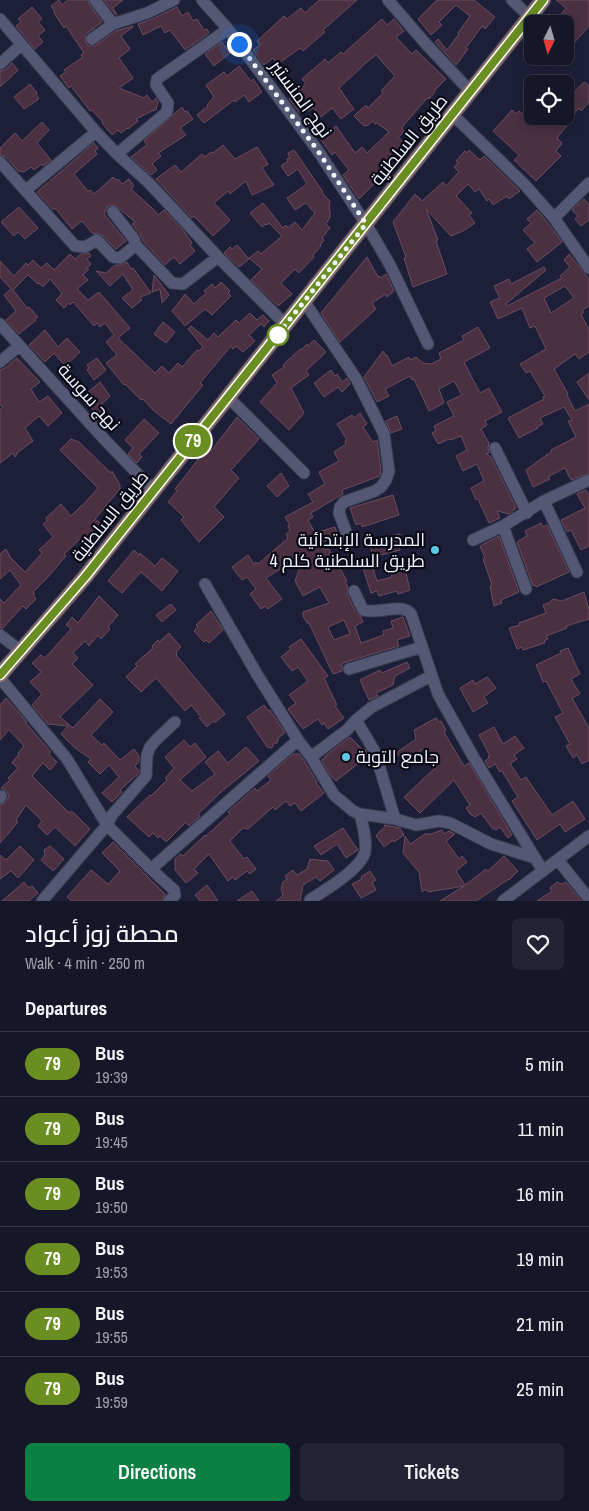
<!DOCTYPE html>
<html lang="en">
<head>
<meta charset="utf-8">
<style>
  body { margin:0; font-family:"Archivo Narrow",Cairo,sans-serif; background:#222435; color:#f1f3f6; height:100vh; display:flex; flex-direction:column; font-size:19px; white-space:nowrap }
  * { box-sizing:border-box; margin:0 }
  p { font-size:16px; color:#9d9fa8 }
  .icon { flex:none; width:28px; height:28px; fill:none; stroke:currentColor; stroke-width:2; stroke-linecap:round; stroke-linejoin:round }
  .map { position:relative; height:901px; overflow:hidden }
  .drawer { display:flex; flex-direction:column; background:#151729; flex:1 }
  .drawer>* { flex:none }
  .badge { padding:0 10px; border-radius:16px; font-size:18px; line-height:32px }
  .needle { width:32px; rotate:185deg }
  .buttons { position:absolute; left:524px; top:15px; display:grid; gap:10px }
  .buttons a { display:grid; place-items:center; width:50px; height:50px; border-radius:8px; background:#151729; box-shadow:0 2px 12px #0003,0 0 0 1px #343646; font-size:25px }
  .you { position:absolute; width:25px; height:25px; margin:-12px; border:4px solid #fff; border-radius:50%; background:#1a73e8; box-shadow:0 0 0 8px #1a73e833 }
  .map>.badge { position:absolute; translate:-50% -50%; box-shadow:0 0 0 2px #fff }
  h2 { padding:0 25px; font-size:19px; line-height:45px }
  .round { display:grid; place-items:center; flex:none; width:52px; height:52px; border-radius:8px; background:#222435 }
  .headline { display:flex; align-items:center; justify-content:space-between; height:85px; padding:0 25px }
  h1 { font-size:24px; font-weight:600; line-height:38px }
  .button { display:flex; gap:10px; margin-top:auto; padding:10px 25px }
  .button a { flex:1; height:58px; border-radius:8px; background:#0b8043; color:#fff; font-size:20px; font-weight:600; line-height:58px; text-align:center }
  .button a+a { background:#222435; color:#f1f3f6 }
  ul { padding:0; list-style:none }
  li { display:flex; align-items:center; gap:15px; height:65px; padding:0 25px; border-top:1px solid #343646 }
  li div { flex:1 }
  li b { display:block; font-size:19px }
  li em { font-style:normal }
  li .badge { min-width:55px; font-weight:700; text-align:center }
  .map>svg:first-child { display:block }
  .building { fill:#4a3041; stroke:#6a4d5f; fill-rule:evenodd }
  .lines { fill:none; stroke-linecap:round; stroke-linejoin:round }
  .street-casing { stroke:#3a3c4f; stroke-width:13 }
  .secondary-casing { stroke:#3a3c4f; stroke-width:17 }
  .street { stroke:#545874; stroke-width:11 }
  .secondary { stroke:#836b67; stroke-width:15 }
  .line-casing { stroke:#fff; stroke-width:11 }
  .line { stroke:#6b8e23; stroke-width:8 }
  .walk { stroke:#f1f3fd; stroke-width:5; stroke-dasharray:0 9 }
  .stop-dot { fill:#fff; stroke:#6b8e23; stroke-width:2.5 }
  .poi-dot { fill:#5dc7e8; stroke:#090a15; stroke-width:2 }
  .labels { text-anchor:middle; stroke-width:4.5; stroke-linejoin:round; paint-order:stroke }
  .street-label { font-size:18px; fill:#f1f3fd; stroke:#090a15 }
  .poi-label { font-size:18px; fill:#f1f3fd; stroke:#090a15; text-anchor:end }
</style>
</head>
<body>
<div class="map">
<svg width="589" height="901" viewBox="0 0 589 901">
  <rect width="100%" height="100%" fill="#1c1f37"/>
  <path class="building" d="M59,0L62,5L68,0H88L89,4L102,22L85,35L86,43L89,46L96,45L116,31L133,26V27L121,36L130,49L119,58L133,78L119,88L144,98L147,95L152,102L156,98L158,102L156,110L152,111L136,119L138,121L128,129L127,128L121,133L118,130L112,135L102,123L103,122L92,110L90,111L71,86L69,88L60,76L66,72L64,70L83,57L81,55L84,53L66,26L64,28L54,13L55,12L51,6Z
    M104,0H123L113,8L117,15H116Z
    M319,0H357L323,30L325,32L303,51L300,48L278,64L273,58L264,65L253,50L260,45L257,41L284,16L287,19L301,8L305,13Z
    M437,0H474L495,17L485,29L482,26L466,48L468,49L456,65L435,42L438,39L447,50L459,34L458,33L470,16L456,5L439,22L442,25L431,35L418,19Z
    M556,0H589V26L565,53V24H553L566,8Z
    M32,7L42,19L38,22L45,30L38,36L43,42L35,49L16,26L21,22L18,19Z
    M177,7L182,16L188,12L193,21L197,19L204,30L207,29L209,33L185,50L170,30L165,33L161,26L143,35L138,24L150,20Z
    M382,19L387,25L394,19L404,31L396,37L412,54L416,50L446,79L434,91L435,92L429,99L428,97L403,126L402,129L404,131L398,138L410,147L399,160L395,158L384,169L387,171L359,199L343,175L349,170L335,152L332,155L321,140L330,134L328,132L336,126L355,153L362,147L367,153L389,132L377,123L375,124L373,121L367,126L366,125L364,126L354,116L366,105L368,108L383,93L381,91L395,76L376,55L368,61L339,88L354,109L341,119L332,108L321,117L313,108L307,112L305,109L300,113L289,99L306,84L302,79L325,59L328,63L341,52L343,54Z
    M222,42L230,53L214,66L205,54Z
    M12,63L18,70L0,87V71L5,70Z
    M239,66L251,81L253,79L262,92L249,102L244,95L235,102L234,100L204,123L197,115L208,106L207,105L214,97L206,85L224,72L227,76Z
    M584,82L589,86V102L581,111L579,108L568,121L570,122L557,138L562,143L556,151L561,156L536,181L514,160L519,155L493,131L512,110L516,114L519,111L536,125L542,119L544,121L548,116H565V102Z
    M30,84L37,93L36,94L39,99L24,109L14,97Z
    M182,107L185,112L187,111L193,119L180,128L186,135L158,153L161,156L152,164L157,170L151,175L131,157L147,145L144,141Z
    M42,122L49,130L37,143L51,160L43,166L42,164L34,170L31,167L24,172L18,171L6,157L0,155V148L15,133L22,141Z
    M94,143L98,148L95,151L97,154L74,174L88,191L90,190L94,194L113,177L116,180L118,179L122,184L129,179L134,186L131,189L152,208L158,215L164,210L183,230L192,243L190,245L195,251L180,264L174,257L165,265L143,241L140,234L132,224L135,222L115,205L108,206L104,214L126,241L116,249L102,235L97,233L93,234L82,221L72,229L55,208L53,210L37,192Z
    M223,145L235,159L257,147L268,164L262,168L274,185L252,195L246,181L230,194L228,191L214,203L230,220L213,236L194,216L192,218L156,179L175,165L181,172L202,154L205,157L211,152L213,153Z
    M294,150L323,192L322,193L330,201L329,210H330V217L326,224L330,228L322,238L324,240L320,245L321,246L313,255L314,257L299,273L295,269L281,283L292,294L278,306L251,280L262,269L249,258L258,251L261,254L282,236L269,223L267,225L266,224L262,227L250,213L263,203L283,228L286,225L288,228L295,222L302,230L315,213L306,203L295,210L287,198L307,184L298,169L288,176L281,166L288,161L287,159L290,158L288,153Z
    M469,150L480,160L484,156L520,191L509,199L507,196L493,205L489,199L487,201L479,189L475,192L468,184L456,196L472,213L469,215L475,223L463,231L451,236L426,209L438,240L436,241L447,274L413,287L404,258L406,257L393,222L415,194L422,201L443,182L446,186L459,172L454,167L458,163L456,161L465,151L467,153Z
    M584,199L589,205V220L581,226L575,219L578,216L572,210Z
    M19,207L38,228L25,239L18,232L14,236L1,222Z
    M537,210L548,223L562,242L537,262L527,249L535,243L523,230L531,223L527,219Z
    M237,245L249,259L239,267L224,253L230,247L232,249Z
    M89,253L91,256L87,259L91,264L86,269H89L83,275L88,280L77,289L88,300L99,292L130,328L118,338L155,373L162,366L169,373L178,363L182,367L197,350L199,351L203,347L188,329L191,326L208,340L214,333L218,337L236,320L239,323L250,313L257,320L263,315L269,321L264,327L261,324L249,335L255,341L243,352L236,346L233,349L231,346L200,383L203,385L171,424L153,410L143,399L141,400L125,384L124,385L106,363L117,355L106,342L114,335L105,323L100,327L97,323L94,326L73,302L70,305L69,303L64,308L56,300L62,293L50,279L43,287L39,283L38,284L28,275L13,290L27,308L29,307L38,317L35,319L36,320L19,334L6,320L16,311L4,295L11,289L0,277V261L14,276L26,263L28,265L33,260L41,268L47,263L54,270L70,254L75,259L81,254Z
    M569,254L589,279V306L582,310L584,312L581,314L589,330V352L579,359L575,354L554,369L568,394L567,395L575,411L589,404V473L571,480L565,468H564L548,477L550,479L533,487L526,470L552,451L551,450L576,437L568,421L572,420L564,407L540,418L543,424L537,427L538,428L519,438L508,418L544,399L543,397L545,396L530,371L526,373L520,364L546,349L535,326L530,328L522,308L498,319L490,302L500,298L494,286L509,279L511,284L544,267L546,270L506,304L507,306L562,278L560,276L570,267L564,260ZM565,286L574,298L551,313L544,298Z
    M367,257L378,277L379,276L381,278L386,274L394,291L387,297L386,294L372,303L376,309L340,342L321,313Z
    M127,262L131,269L133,268L151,293L140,297L142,300L132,308L122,298L133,290L123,274L110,286L96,271L106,273L115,265H122Z
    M154,275L169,295L162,303L160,289L152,292Z
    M221,282L230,291L228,293L231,296L212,315L205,309L185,326L172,311L185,294L194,304L206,293L204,291L212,284L215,288Z
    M163,322L175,332L166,343L154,334Z
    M478,327L490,348L464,362L480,393L489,388L502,412L485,421L487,425L481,429L489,443L488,448L489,453L486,454L491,457L516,508L509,514L497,511L500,518L489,523L478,499L476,500L471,488L484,481L477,464L463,471L456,456L467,450L461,436L450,440L449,439L438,444L432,433L436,431L434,426L454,416L447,402L462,395L454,381L439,389L444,403L429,411L414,379L412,380L410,376L385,389L389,396L377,402L364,377L383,351L386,356L387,355L392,366L409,357L410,360L416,357L423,363L431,364L441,359L439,353L464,340L462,336Z
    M45,330L58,347L67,338L80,352L65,366L54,353L45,362L29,345Z
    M314,340L326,352L306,371L309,375L291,388L304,413L289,430L260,402L277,383L272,375L284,367L283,365L300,349L301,350L307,344L308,346Z
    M17,358L40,382L31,389L39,402L48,396L62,413L48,426L39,416L25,428L33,441L18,452L15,457L13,453L0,463V410L3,407L0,405V370L5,368Z
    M97,358L106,370L94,380L87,370L89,368L87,365Z
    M331,370L335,376L337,374L342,382L347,378L350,384L342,392L338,387L324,397L314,383Z
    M589,373V400L577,382Z
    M100,382L110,396L99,407L107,415L99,422L91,413L94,411L83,396Z
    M360,413L367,424L363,427L373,442L377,440L381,470L380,476L342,490L343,494L311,513L313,517L308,520L315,533L335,527L338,536L322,542L324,550L329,549L347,581L345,582L348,587L347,594L356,613L361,617L363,622L355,626L361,643L384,635L383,631L393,628L391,621L403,617L410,636L397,640L399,646L346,662L342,664V671L333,674L309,623H307L303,616V612L329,603L320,587L303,596L295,581L302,561L287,569L285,566L266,578L282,599L268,609L266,606L261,609L250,594L256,589L247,577L242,580L232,567L248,555L254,564L256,562L258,564L288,538L286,534L290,531L288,526L290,525L285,517L313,502L308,494L325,484L319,472L339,461L334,452L346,444L345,441L347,440L337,424L352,415L354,418ZM344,620L350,634L334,640L328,627Z
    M397,416L402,429L391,433L386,421Z
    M237,417L259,439L231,470L239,478L214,507L224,517L199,542L181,520L184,517L168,502L177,491L175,489L207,448L211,451Z
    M144,419L159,433L139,454L142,457L137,463L128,454L133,448L125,440Z
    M71,439L79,442L111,473L112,471L120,485V489L95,519L100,523L90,534L82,542L80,539L64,554L66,556L47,578L33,592L35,594L33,595L36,599L26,609L23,606L3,628H0V599L4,603L21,585L10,570L0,579V554L6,549L10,557L25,572L42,553L39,550L53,537L43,524L47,521L46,518L61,504L71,516L81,506H82L98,488L60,450Z
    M281,473L289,486L277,497L267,486Z
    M586,490L589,496V546L581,550L571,530L567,532L561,520L585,508L577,494Z
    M393,495L399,515L362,527L361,523L356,525L350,508Z
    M541,523L543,527L547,525L569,572L536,587L535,585L533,586L517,542L527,536L525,531Z
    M400,534L401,547H399L400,550L373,557L369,540Z
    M499,536L519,592L501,600L502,603L494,606L490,586L492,585L483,559L485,558L480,546Z
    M134,550L139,555L140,553L155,566L162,558L178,571L162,591L141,572L122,593L108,581Z
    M372,565L377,581L392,577L390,569L404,565L410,590L398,594L397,591L379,596L377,591L371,593L363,568Z
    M584,592L589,610V619L566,626L567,628L546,636L548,639L544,641L545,643L523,650L522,647L517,649L509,628L520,625L519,623L546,613L543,605L550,602L553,599L562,601Z
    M99,596L118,615L108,627L110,629L101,639L98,635L89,646L85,641L73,653L78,658L72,664L93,685L60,717L73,728L100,699L113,712L91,735L102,745L104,743L120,760L134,749L139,756V762L135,766L139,771V773L120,790L122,792L112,802L102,793L119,777L109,765L100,774L88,762L91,759L75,748L61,734L68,726L48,724L32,705L42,694L30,682L41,672L32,663L41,655L45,658L71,629L66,625L72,617L78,623Z
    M171,604L176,610L162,622L156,615Z
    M211,611L223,630L209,643L206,640L204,642L194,631L198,627L196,625Z
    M169,633L181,647L176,652L177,654L176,655L225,714L214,723L213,721L207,727L199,718L201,717L191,705L185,711L156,678L141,692L126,677L137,666L135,664L153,648L152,646L158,640L159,642Z
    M301,639L328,676L324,678L337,705L335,706L344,718L328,729L324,723L322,725L318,719L303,729L288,709L296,703L289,695L308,681L298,667L292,671L281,657L291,649L289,647Z
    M568,648L580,674L571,679L580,694L572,698L589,728V760L582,764L577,755L573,758L566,746L570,744L555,717L563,713L546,681L543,682L536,665L561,653L560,651Z
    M407,662L410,668L395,676L393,685L376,693L378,696L369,700L360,680L380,670L382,673Z
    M487,677L496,688L484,697L488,703L473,712L460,688L473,680L475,684Z
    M6,698L27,722H25L51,752L49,754L57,762L50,770L43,763L32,776L68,812H73L90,829L75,846L55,827L47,835L38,826L42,821L26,805L16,820L18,822L0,843V805L4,804L9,796L7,792L1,788L10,780L8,778L18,768L12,763L19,754L18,753L24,746L9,730L0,740V705Z
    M264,705L268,711L270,710L285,733L279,737L277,743H274L272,748L267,747L247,717Z
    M436,718L439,722L441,721L446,730L444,732L464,766L469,763L512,835L508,838L500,827L496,830L492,828L481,813L475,817L470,814L466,808L470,805L454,780L420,813L404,797L435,768L424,749L404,760L396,753L416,739L414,730Z
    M494,727L503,744L515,736L524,748L514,755L517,759L511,763V765L521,780L526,777L552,815L573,801L585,819L565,832L560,824L537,840L512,801L518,797L502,771L500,772L495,764L489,768L485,761L489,758L488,756H490L479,735Z
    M350,737L363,750L365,749L368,756L336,781L331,776L322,761V759H325V756Z
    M184,740L190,747L195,743L206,757L180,780L192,791L215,774L205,762L218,751L228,763L246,747L259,761L221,792L198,814L200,816L189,826L186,822L166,842L160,836L158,838L153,833L149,837L127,817L150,795L151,796L167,780L165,778L174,768L165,757Z
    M293,754H299L303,759L317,782L316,783L324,793L301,811L295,803L290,806L286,801L275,810L273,807L248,829L243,828L230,841L244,859L247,857L256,869L250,874L247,871L235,880L233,877L228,881L209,854L194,869L198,873L186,883L175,870V859L181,854L183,856L205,835L206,836L230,814L228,812L255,788L257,791L271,780L268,776Z
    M384,825L400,828L404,835L394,842L393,840L384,847L376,836L380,831L385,827Z
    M343,828L358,850L346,858L337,844L321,855L314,846Z
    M442,830L444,834L449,831L455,834L446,841L459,859L462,856L467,862L456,871L465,885L486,869L488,871L504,856L518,871L509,880V879L476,901H440L464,886L428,892L426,889L422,892L419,872L403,853L405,836L410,844L425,834H431Z
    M113,842L165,894L162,901H71L67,897L91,870L108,884L120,871L102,853Z
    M20,846L34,860L18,878L11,871L0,879V855L6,860Z
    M50,846L64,859L53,871L41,860L45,855L44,850Z
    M310,859L328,861L334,870L320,881L316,877L303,885L300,901H276L283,896L281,889L283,882L287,879L285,876L293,870L297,875L307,869Z
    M370,871L376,880L372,882L376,890L361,898L352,884L362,879L361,877Z
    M24,882L29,888L32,886L38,893L29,901H2Z
    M557,882L562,884L566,882L581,901H537L552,891L550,888Z
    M207,885L218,901H200L195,895Z
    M252,891L259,901H237Z"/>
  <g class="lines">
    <defs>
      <path id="street" d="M95,0L113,24
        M202,0L228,29L318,151L366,224L390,265L428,344
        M388,0L426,44L471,92
        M512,0L530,17
        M0,19L96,132L117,154L149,183L218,257L286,325
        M92,39L113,24L147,13L174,0
        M0,64L21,45
        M453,115L525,185L554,218L589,268
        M117,154L167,112L168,103L156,85L157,79L228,29
        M0,162L75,246L85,247L97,240L113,257L120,258L136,245L172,283L183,284L218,257
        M26,190L96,132
        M113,212L134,239L136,245
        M554,218L589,183
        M304,301L357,380L384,434L389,471L386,480L381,487L375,491L344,502L340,507L339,513L350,542
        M0,324L104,439L154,491
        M0,362L19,346
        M228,397L304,473
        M495,448L527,513
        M544,501L577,572
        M503,526L526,589
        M473,540L503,526L544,501L589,480
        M205,584L258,676L298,740
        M354,591L363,610C377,615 402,602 411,614L438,694L474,758L543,871
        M0,635L21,651
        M349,669L422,647
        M0,678L67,759L107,825
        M356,720L375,752L395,819
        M311,757L347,730L356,720L372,707L431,676
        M0,798L1,796
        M107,825L112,815L146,776L147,755L150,747L156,740L175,722
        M558,860L589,899
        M151,869L174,890L175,895L169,901
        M310,900C325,890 361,869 365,852C367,840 363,826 360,814
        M42,901L107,825L151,869L298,740L311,757L334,795L353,811L360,814L395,819L416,825L439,821L450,823L491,844L535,858
        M503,901L589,836"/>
      <path id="secondary" d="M0,675L85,577L543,0"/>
    </defs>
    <use href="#street" class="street-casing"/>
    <use href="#secondary" class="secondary-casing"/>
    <use href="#street" class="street"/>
    <use href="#secondary" class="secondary"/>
  </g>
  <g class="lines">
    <defs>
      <path id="line" d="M0,675L85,577L543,0"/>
    </defs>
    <use href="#line" class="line-casing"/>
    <use href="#line" class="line"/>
    <path class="walk" d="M239,44L318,151L366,224L274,339L278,335"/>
  </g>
  <circle class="stop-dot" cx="278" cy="335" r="10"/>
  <g class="poi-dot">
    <circle cx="435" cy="550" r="5"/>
    <circle cx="346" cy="757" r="5"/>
  </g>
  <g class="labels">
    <g class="street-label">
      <text transform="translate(301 99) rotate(54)" y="6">نهج المنستير</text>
      <text transform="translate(409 140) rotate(-51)" y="6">طريق السلطنية</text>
      <text transform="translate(89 397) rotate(48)" y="6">نهج سوسة</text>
      <text transform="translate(110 516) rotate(-51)" y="6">طريق السلطنية</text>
    </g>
    <g class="poi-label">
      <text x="425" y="546">المدرسة الإبتدائية<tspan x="425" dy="21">طريق السلطنية كلم 4</tspan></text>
      <text x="356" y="763" text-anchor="start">جامع التوبة</text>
    </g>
  </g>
</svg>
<div class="buttons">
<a><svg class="needle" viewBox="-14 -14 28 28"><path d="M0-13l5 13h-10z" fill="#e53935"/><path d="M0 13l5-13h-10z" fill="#9d9fa8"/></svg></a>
<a><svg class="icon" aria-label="locate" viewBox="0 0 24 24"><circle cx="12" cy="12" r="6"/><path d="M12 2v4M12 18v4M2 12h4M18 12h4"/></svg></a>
</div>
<div class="you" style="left:239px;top:44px"></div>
<b class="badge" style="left:193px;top:441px;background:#6b8e23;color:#fff">79</b>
</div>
<section class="drawer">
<div class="headline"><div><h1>محطة زوز أعواد</h1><p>Walk · 4 min · 250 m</p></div><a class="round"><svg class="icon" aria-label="heart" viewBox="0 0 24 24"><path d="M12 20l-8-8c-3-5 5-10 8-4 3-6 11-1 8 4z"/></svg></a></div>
<h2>Departures</h2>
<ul>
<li><span class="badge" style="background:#6b8e23;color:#fff">79</span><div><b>Bus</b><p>19:39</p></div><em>5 min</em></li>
<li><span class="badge" style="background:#6b8e23;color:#fff">79</span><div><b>Bus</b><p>19:45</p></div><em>11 min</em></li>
<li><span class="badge" style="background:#6b8e23;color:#fff">79</span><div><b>Bus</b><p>19:50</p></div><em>16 min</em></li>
<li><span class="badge" style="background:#6b8e23;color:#fff">79</span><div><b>Bus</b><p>19:53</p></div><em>19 min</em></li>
<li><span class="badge" style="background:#6b8e23;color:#fff">79</span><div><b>Bus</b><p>19:55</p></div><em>21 min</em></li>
<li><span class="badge" style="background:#6b8e23;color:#fff">79</span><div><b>Bus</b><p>19:59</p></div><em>25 min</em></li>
</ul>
<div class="button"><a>Directions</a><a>Tickets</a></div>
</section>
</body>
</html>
